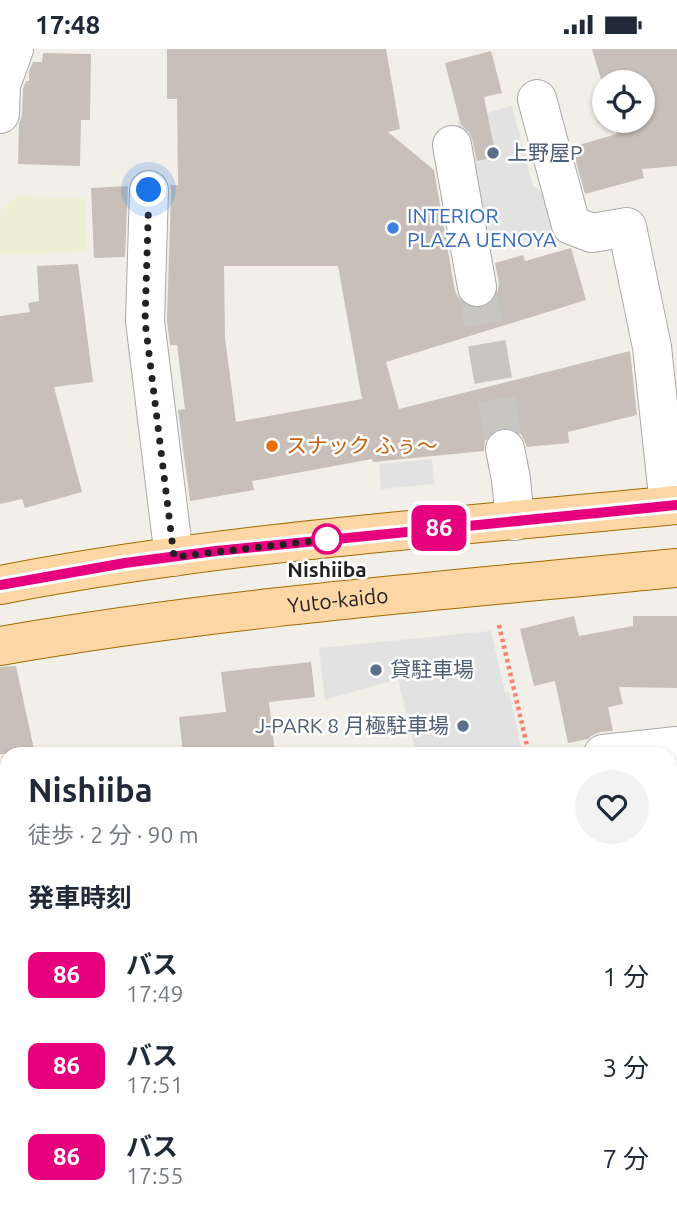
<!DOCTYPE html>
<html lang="ja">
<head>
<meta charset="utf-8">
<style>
  body { margin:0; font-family:Ubuntu,"Noto Sans JP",sans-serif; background:#f2f2f3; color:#1f2937; height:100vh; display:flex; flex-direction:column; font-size:26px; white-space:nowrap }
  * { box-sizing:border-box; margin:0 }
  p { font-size:23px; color:#747a83 }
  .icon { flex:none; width:38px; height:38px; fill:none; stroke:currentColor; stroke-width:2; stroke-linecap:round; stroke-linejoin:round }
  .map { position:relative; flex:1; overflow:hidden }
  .drawer { position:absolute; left:0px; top:698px; width:677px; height:471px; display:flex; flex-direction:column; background:#fff; border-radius:21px 21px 0 0; box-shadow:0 2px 5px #0004 }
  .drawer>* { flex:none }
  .badge { padding:0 14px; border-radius:10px; font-size:24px; line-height:46px }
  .buttons { position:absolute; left:592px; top:21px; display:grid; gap:14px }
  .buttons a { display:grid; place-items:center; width:63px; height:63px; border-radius:50%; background:#fff; box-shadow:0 2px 5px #0004; font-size:35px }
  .you { position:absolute; width:35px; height:35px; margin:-18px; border:5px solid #fff; border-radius:50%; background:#1a73e8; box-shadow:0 0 0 10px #1a73e833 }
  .map>.badge { position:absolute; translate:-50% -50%; box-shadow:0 0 0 4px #fff }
  h2 { padding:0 28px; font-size:26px; line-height:63px }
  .round { display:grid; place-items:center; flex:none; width:74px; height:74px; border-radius:37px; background:#f2f2f3 }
  .summary { display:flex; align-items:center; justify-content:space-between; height:119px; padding:0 28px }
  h1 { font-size:33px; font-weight:600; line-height:52px }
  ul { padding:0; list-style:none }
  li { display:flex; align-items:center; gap:21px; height:91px; padding:0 28px }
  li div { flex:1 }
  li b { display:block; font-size:26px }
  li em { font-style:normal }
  li .badge { min-width:77px; font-weight:700; text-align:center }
  .status { display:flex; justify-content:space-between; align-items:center; height:49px; padding:0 35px; background:#fff; direction:ltr }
  .status svg { height:19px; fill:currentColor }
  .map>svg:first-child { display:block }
  .commercial { fill:#f2dad9 }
  .farmland { fill:#eef0d5 }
  .parking { fill:#e2e2e2 }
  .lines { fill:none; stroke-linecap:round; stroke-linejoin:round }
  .stream { stroke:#aad3df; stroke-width:12 }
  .building { fill:#c7bfb8; fill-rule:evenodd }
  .minor-tunnel { stroke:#c8c6c1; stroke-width:38; stroke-dasharray:38 19; stroke-linecap:butt }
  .minor-casing { stroke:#a9a9a9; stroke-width:40 }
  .major-casing { stroke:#a06b00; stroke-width:40 }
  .path { stroke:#fa8072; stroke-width:4.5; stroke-dasharray:3.5 3.5; stroke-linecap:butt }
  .minor { stroke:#fff; stroke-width:38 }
  .major { stroke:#fcd6a4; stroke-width:38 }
  .line-casing { stroke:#fff; stroke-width:16 }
  .line { stroke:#e6007e; stroke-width:10 }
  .walk { stroke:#222; stroke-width:7; stroke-dasharray:0 12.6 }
  .service-dot { fill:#5c6f8a; stroke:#fff; stroke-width:2.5 }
  .shop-dot { fill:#3f7fe0; stroke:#fff; stroke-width:2.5 }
  .food-dot { fill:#e8710a; stroke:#fff; stroke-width:2.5 }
  .stop-dot { fill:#fff; stroke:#e6007e; stroke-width:3.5 }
  .labels { text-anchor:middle; stroke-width:5; stroke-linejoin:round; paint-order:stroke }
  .service-label { font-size:21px; fill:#4e5e75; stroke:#fff; text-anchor:start }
  .shop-label { font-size:21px; fill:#366cbe; stroke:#fff; text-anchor:start }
  .food-label { font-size:21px; fill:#c56008; stroke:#fff; text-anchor:start }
  .stop-label { font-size:21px; font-weight:bold; fill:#222; stroke:#fff }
  .street-label { font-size:21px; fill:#222; stroke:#fff }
</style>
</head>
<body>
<div class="status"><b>17:48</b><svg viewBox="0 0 49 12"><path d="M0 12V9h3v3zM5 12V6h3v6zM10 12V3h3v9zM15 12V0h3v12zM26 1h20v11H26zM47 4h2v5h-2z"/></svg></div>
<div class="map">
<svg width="677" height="1168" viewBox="0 0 677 1168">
  <rect width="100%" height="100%" fill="#f2efe9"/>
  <path class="commercial" d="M670,1076H677V1168H3V1078H7V1162H670Z"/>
  <path class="farmland" d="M16,147L85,149L87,202L0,206V163Z"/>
  <path class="parking" d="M512,57L533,137L551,148L560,180L480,205L457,72Z
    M432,410L434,435L381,440L379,415Z
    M491,582L505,643H509L522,702L501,705H416L398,630L325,651L319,599Z
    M0,838H7V947H0Z
    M670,1089H677V1168H375V1162H670Z"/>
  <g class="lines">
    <path class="stream" d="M0,1071H7"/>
  </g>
  <path class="building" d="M167,0H386L400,80L388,83L434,121L455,242L460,251L469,258L481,259L492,254L497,246L499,234L495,214L523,206L525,212L571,199L586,251L386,313L399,360L630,302L637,366L568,383L569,394L527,398L521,385L511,379H501L490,384L485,392L484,402L373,413L372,410L252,432L254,441L190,452L178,361L185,360L177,296H170L167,271L171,142L170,136H178L177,50H167ZM224,217H338L362,350L236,373L225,289Z
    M592,0H677V117L642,120L644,129L585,145L572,98L617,85L613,72H642V33H604V40Z
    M491,2L502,44L484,48L496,108L477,112L473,92L469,83L461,76L445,14Z
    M43,4L91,5L90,71H81L80,117L18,115L19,75L22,66L23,40L26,32H29V22L33,13H42Z
    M128,137L125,208L94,209L91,139Z
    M78,215L93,333L54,338L82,443L25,459L22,450L0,455V267L30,263L28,254L39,252L37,217Z
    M574,567L579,587L633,577V567H677V639L619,638L623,655L608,658L613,682L600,683L591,687L588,690L568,694L555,632L534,637L520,580Z
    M311,613L315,648L269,653L275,705H183L179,668L226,663L221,623Z
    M16,617L35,705H0V618Z"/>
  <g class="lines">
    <path class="minor-tunnel" d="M477,238L505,400"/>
    <defs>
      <path id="minor" d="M537,50L571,176L592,184L627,178L652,298L669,456
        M0,65L1,36L14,0
        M452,96L477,238
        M149,141L145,272L174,508
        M505,400L511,430L515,472
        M603,705L677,697
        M0,776L7,775
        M670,952H677"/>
      <g id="major">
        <path d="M0,536C223,493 451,478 677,456"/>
        <path id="s1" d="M0,597C224,558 451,541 677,519"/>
      </g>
    </defs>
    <use href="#minor" class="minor-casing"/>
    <use href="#major" class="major-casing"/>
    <path class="path" d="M499,576L529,705"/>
    <use href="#minor" class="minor"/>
    <use href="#major" class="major"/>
  </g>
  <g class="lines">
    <defs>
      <path id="line" d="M0,536L125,514L216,502L677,456"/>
    </defs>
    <use href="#line" class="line-casing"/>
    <use href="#line" class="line"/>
    <path class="walk" d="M149,141L145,272L174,508L330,490H327"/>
  </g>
  <g class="service-dot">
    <circle cx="493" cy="104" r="7"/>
    <circle cx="376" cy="621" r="7"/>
    <circle cx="463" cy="677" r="7"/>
  </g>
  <circle class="shop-dot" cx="393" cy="179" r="7"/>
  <circle class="food-dot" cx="272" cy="397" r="7"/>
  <circle class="stop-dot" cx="327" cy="490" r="14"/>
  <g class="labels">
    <g class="service-label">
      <text x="507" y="111">上野屋P</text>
      <text x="390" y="628">貸駐車場</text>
      <text x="449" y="684" text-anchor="end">J-PARK 8 月極駐車場</text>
    </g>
    <g class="shop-label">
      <text x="407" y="174">INTERIOR<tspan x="407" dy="24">PLAZA UENOYA</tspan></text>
    </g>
    <g class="food-label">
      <text x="286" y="404">スナック ふぅ～</text>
    </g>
    <g class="stop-label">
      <text x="327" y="528">Nishiiba</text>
    </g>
    <g class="street-label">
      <text dy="7" stroke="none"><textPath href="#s1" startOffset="341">Yuto-kaido</textPath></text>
    </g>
  </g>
</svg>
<div class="buttons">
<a><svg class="icon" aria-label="locate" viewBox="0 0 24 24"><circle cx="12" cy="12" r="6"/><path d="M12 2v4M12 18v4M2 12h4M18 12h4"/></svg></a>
</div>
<div class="you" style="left:149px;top:141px"></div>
<b class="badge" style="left:439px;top:479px;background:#e6007e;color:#fff">86</b>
<section class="drawer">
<div class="summary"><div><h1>Nishiiba</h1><p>徒歩 · 2 分 · 90 m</p></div><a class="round"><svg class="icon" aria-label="heart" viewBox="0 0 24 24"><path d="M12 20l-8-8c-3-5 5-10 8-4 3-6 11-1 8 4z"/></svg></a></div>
<h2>発車時刻</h2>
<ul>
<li><span class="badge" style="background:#e6007e;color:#fff">86</span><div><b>バス</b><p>17:49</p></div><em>1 分</em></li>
<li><span class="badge" style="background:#e6007e;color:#fff">86</span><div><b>バス</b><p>17:51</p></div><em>3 分</em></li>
<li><span class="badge" style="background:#e6007e;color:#fff">86</span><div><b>バス</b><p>17:55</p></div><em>7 分</em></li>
</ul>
</section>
</div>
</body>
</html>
